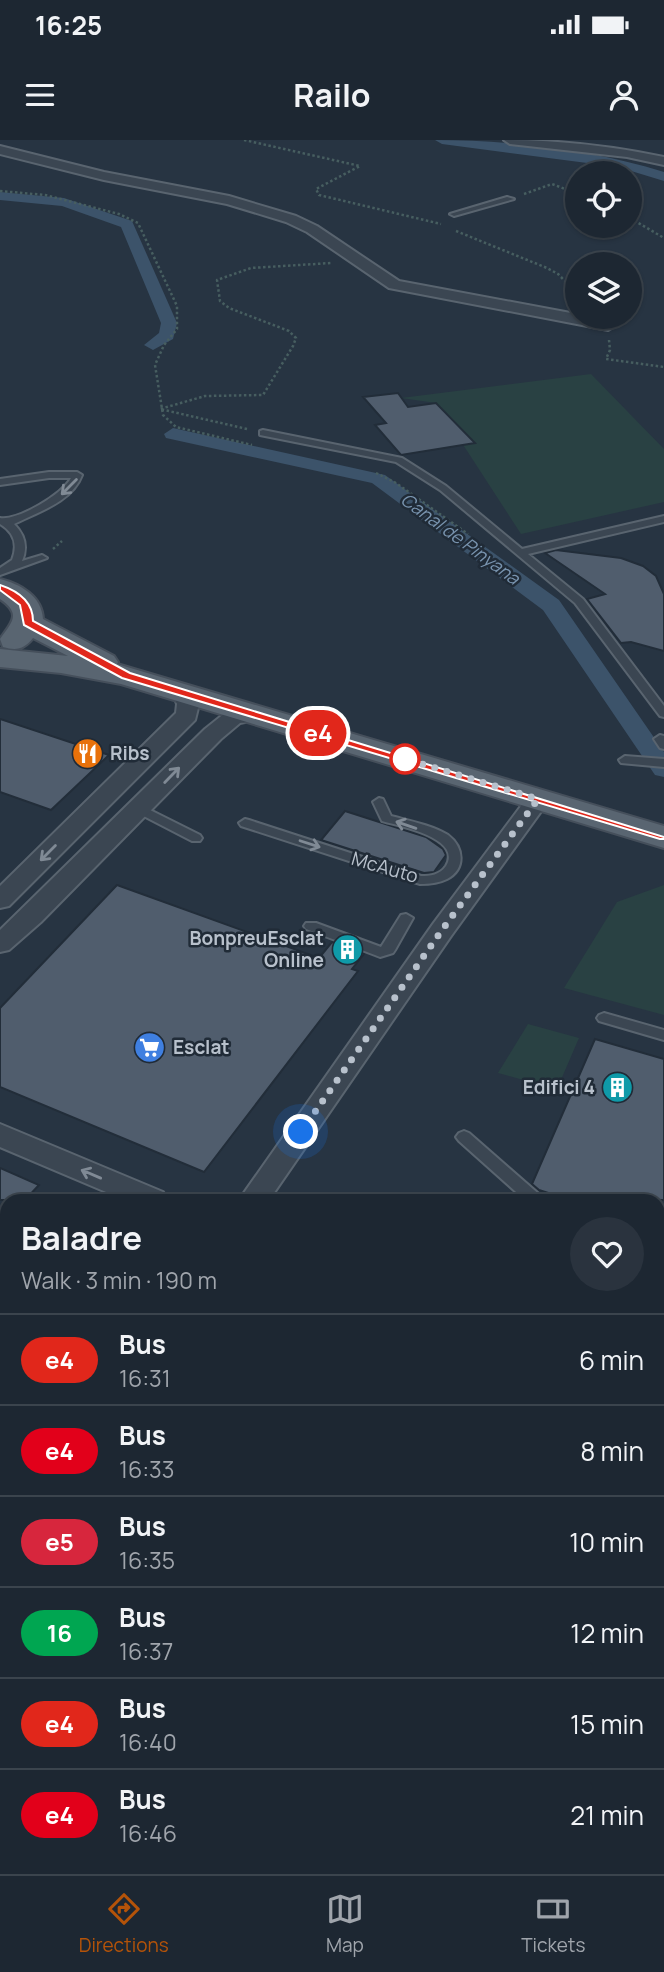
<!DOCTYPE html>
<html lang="en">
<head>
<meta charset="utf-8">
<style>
  body { margin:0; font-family:Manrope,sans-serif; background:#2a333e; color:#f1f3f6; height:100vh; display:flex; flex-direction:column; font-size:26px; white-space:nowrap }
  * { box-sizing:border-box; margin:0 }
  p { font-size:23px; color:#a0a5ac }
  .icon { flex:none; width:38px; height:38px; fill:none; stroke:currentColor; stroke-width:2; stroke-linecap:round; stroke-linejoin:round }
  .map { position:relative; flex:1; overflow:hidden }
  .side { position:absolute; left:0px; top:1054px; width:665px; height:681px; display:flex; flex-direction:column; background:#1d2732; border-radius:21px 21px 0 0; box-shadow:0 2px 5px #0004,0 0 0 2px #3b444d }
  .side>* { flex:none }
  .badge { padding:0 14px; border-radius:23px; font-size:24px; line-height:46px }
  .tools { position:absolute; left:565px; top:21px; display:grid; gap:14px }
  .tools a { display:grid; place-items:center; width:77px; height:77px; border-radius:50%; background:#1d2732; box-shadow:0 2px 5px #0004,0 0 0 2px #3b444d; font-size:35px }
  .you { position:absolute; width:35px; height:35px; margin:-18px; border:5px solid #fff; border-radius:50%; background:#1a73e8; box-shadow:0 0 0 10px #1a73e833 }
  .map>.badge { position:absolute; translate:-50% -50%; box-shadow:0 0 0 4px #fff }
  .round { display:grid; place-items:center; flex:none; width:74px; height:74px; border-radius:37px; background:#2a333e }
  .head { display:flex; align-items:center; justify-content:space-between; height:119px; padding:0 21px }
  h1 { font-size:33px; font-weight:700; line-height:52px }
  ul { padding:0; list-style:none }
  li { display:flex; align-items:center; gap:21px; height:91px; padding:0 21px; border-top:2px solid #3b444d }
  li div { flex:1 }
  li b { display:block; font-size:26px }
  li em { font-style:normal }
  li .badge { min-width:77px; font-weight:700; text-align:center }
  .status { display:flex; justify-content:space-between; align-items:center; height:49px; padding:0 35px; background:#1d2732; direction:ltr }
  .status svg { height:19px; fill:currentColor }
  header { display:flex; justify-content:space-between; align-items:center; height:91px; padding:0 21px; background:#1d2732; font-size:32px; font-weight:700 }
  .tabs { display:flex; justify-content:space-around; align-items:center; height:98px; border-top:2px solid #3b444d; background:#1d2732; font-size:19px; color:#a0a5ac }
  .tabs a { display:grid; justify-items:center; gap:4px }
  .tabs .selected { color:#b45309 }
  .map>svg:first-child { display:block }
  .green { fill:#294143 }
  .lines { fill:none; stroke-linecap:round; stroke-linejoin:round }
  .canal { fill:#3c536a; fill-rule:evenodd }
  .building { fill:#505d6d; stroke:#222d39; stroke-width:2 }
  .service-casing { stroke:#59646f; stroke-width:4 }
  .minor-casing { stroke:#59646f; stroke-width:4 }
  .primary-casing { stroke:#454f5b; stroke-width:4 }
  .path-far1 { stroke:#475e60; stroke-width:2.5; stroke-dasharray:2.5 2.5; stroke-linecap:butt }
  .path { stroke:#475e60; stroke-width:6; stroke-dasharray:7 7; stroke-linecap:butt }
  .service { fill:#3b4652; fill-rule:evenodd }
  .minor { fill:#3b4652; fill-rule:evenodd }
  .primary { fill:#596571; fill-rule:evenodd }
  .oneway { stroke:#808a95 }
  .line { fill:#e1271b; stroke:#fff; stroke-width:2 }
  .walk { stroke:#b8c1cc; stroke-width:7; stroke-dasharray:0 12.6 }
  .stop-dot { fill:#fff; stroke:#e1271b; stroke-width:3.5 }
  .labels { text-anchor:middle; stroke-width:5; stroke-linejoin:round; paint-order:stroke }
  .far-water-label { font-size:18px; font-style:italic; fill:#7893ae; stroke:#202b37 }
  .poi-label { font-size:19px; font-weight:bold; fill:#b8c1cc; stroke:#202b37; text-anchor:start }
  .street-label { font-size:19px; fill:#b8c1cc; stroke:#202b37 }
</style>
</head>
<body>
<div class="status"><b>16:25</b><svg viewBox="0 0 49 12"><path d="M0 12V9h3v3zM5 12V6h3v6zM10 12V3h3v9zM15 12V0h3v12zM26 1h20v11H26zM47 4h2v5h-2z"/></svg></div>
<header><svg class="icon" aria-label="menu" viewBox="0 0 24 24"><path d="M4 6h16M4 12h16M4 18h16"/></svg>Railo<svg class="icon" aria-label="person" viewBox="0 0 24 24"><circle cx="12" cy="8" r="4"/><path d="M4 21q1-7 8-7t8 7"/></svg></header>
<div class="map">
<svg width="664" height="1734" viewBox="0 0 664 1734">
  <rect width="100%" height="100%" fill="#273442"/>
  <path class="green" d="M591,234L664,309V362L521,394L436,263L401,258Z
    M664,745V875L564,848L617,762Z
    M528,884L579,898L557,949L498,933Z"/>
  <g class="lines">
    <path class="canal" d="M435,0C509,0 593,10 664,32V41L618,27L442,4Z
      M0,52L64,58L132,81L177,183L173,199L153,210L144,205L159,193L161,183L121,87L62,66L0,60Z
      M173,288L385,335L559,460L664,612V637L655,635L543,470L372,343L166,298L164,294Z
      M664,1582V1633L658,1635V1584Z"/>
  </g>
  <path class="building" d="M398,253L408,267L436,263L475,303L401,315L375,285L386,283L363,257Z
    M556,410L621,418L643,426L656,436L664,454V511L631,502L621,503L587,459L605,454L545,413Z
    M0,579L109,615L51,670L0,652Z
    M345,671L426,697L443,709L446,715L434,732L424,733L321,700Z
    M117,745L319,818L332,802L364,814L352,829L358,831L204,1032L0,947V868Z
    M595,899L664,919V1060H570L539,1050L532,1044Z
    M0,1028L39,1045L25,1060H0Z"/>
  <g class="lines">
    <defs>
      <path id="service" d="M507,57L514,59L454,76L450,74Z
        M263,290L402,318L446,346L522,409L664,376V382L528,414L583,459L664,566V577L660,576L575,463L440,350L396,322L260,295V291Z
        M49,332H77L82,335C72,362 38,372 14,384C25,395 28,407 22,421L42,415L47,418L0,435V428L12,420C18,405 14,392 0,384V378C17,381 63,354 71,338H49L0,345V339Z
        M660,595L664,596V609L660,608L654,599Z
        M625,616L664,619V627L621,623L619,620Z
        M379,658L383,659L391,676C410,681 431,685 448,695C464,707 466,729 447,739C439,743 429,744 420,744L241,686L239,683L245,679L249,680L421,736C430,736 440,735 446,726C463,698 399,686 382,681L373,662Z
        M138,664L200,695L202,698L200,701H192L134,671L132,668L134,665Z
        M406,774L413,778L395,810L393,813L380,817L375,815L306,789L304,786L306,783H316L381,807L401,775Z
        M604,873L664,890V900L599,881L597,878L599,875Z
        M464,991L469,993L541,1056L543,1060H525L459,1001L456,997L459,993Z
        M658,1158L664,1160V1177L658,1175Z
        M658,1328L664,1330V1346L658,1344Z"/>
      <path id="minor" d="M504,0C558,0 611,6 664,17V25L627,17L510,4Z
        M0,6L104,32L229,56L296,76L317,86L399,141L608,180L616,185L608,190L389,148L307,92L286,82L227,64L104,40L0,14Z
        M184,547L192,548L199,564L195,580L9,766L0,768V746L176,573L177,564L173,553L176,548Z
        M252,567L260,569L263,574L260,579L240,583L221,599L41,782L9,810L0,812V790L205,589L225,573Z
        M538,652L546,654L550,659L451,796L269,1060H239L433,784L530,654Z
        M0,984L163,1052L168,1060H125L0,1007Z
        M7,1383V1421L0,1424V1386Z"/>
      <path id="primary" d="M0,439C20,444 42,456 43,479L114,516L118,522L117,524L664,686V708L121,544L61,533L0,527V509L68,516L33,498C24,509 17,511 3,507L0,499C12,482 22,474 0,459Z"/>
    </defs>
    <use href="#service" class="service-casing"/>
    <use href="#minor" class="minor-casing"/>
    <use href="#primary" class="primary-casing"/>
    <path class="path-far1" d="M244,0L360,26L316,49L319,55L441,84
      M0,51L45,55L119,74L138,83L177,166V189L164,205L155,225L163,275L176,287L252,305
      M524,54L552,44L578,54
      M630,78L664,98
      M456,91L547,128L558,134L578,154
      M609,200L610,210L606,219L664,227
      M247,289L160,269L205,256L263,255L293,206L296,198L289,191L229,168L220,161L217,140L251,128L331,123
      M376,333L396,343L468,394
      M53,409L62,401"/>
    <path class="path" d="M658,1664L664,1650
      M0,1695L7,1682
      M385,1727L401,1734
      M626,1734L629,1727"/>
    <use href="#service" class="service"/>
    <use href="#minor" class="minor"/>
    <use href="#primary" class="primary"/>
  </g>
  <defs><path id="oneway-shaft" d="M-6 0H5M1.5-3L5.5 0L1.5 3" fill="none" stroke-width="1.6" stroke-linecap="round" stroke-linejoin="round" transform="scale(1.75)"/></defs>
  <g class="oneway">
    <use href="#oneway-shaft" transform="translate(69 347) rotate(135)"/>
    <use href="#oneway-shaft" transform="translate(172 635) rotate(-46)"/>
    <use href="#oneway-shaft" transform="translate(406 685) rotate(-161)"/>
    <use href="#oneway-shaft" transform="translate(310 704) rotate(18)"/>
    <use href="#oneway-shaft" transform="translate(48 713) rotate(135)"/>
    <use href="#oneway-shaft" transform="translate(91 1034) rotate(-157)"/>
  </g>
  <path class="line" d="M0,445C18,451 33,461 33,481L130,533L664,697V699H660L122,538L24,485L20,465L0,450Z"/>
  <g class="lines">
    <path class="walk" d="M301,992L442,790L538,659L399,617L405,619"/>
  </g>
  <defs>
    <symbol id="restaurant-disc" viewBox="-11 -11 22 22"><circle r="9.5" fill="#e8710a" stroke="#202b37"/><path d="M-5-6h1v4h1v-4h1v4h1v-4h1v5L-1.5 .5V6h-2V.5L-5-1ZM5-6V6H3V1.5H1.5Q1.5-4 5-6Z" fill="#fff"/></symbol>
    <symbol id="building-disc" viewBox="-11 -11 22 22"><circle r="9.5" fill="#0f9aa8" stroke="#202b37"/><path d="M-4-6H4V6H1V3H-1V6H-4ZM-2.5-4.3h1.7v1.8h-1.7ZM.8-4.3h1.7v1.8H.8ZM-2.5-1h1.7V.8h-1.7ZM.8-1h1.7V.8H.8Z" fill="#fff"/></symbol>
    <symbol id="supermarket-disc" viewBox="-11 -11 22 22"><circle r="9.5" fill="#3f7fe0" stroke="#202b37"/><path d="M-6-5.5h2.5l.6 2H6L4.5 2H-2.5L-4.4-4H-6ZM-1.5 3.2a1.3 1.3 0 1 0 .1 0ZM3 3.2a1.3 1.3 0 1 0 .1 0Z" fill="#fff"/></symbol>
  </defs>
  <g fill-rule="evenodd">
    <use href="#restaurant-disc" x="70" y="596" width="35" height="35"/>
    <use href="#building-disc" x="330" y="792" width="35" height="35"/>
    <use href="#supermarket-disc" x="132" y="890" width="35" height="35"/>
    <use href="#building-disc" x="600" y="930" width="35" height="35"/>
  </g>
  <circle class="stop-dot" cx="405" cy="619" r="14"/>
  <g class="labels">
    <g class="far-water-label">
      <text transform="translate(460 399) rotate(36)" y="6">Canal de Pinyana</text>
    </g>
    <g class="poi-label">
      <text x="110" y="620">Ribs</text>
      <text x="324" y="805" text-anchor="end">BonpreuEsclat<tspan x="324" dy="22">Online</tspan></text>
      <text x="173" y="914">Esclat</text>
      <text x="595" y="954" text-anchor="end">Edifici 4</text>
    </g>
    <g class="street-label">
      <text transform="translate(385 727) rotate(16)" y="7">McAuto</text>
    </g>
  </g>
</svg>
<div class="tools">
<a><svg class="icon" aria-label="locate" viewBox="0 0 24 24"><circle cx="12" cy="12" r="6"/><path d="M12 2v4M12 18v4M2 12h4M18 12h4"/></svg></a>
<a><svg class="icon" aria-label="layers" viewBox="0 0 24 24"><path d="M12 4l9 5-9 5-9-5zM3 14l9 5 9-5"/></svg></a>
</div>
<div class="you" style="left:301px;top:992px"></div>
<b class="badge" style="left:318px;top:593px;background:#e1271b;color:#fff">e4</b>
<section class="side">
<div class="head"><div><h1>Baladre</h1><p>Walk · 3 min · 190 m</p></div><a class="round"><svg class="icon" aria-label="heart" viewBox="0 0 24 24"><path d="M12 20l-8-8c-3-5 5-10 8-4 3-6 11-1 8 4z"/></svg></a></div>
<ul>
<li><span class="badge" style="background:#e1271b;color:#fff">e4</span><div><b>Bus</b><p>16:31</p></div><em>6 min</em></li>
<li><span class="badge" style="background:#e2001a;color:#fff">e4</span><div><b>Bus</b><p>16:33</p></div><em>8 min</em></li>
<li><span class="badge" style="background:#d7263d;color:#fff">e5</span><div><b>Bus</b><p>16:35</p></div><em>10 min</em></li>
<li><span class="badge" style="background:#00a651;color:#fff">16</span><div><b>Bus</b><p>16:37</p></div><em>12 min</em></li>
<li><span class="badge" style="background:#e1271b;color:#fff">e4</span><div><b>Bus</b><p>16:40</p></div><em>15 min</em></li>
<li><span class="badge" style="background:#e2001a;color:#fff">e4</span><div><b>Bus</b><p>16:46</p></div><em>21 min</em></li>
</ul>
</section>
</div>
<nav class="tabs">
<a class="selected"><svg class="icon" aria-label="directions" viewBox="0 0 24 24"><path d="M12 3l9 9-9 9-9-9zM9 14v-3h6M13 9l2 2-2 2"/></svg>Directions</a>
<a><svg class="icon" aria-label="map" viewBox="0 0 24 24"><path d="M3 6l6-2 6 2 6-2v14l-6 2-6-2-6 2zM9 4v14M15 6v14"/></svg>Map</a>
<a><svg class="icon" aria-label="tickets" viewBox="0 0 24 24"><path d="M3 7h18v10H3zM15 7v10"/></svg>Tickets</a>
</nav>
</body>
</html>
